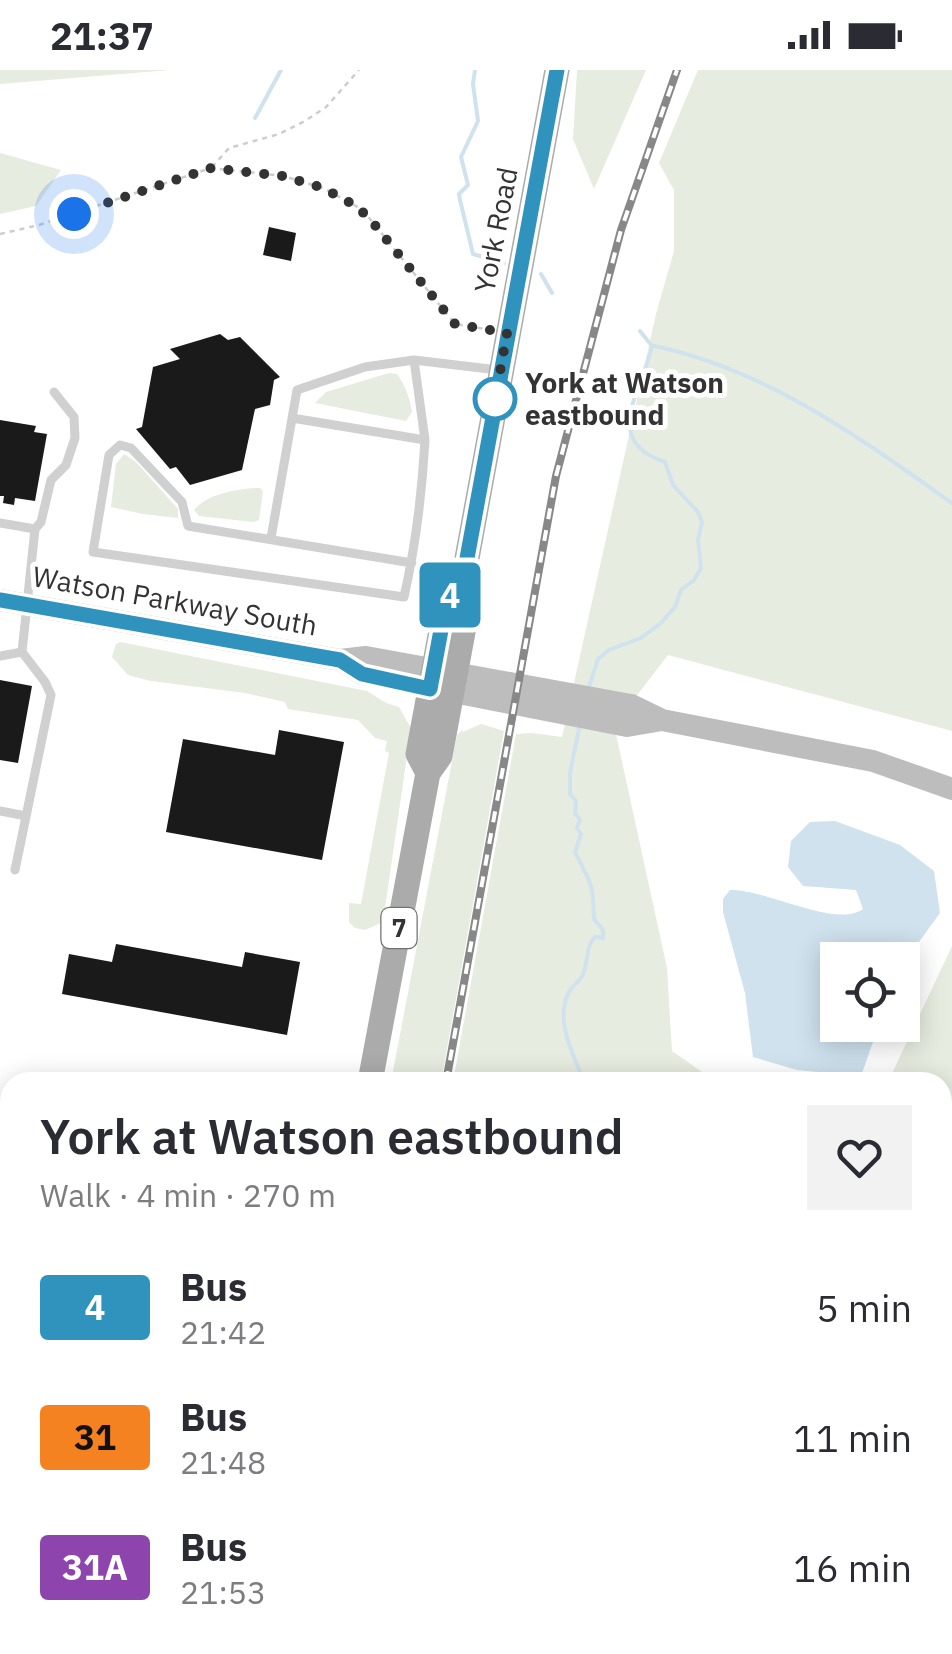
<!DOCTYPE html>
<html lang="en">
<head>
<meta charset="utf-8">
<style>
  body { margin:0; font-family:"IBM Plex Sans",sans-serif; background:#f2f2f3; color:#2b2b33; height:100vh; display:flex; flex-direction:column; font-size:38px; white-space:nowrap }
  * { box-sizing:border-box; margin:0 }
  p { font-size:32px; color:#7c7c81 }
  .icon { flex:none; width:55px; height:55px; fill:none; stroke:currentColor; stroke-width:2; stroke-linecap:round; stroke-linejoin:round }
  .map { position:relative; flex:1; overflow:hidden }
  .sheet { position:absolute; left:0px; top:1002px; width:952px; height:582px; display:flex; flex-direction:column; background:#fff; border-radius:30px 30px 0 0; box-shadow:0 5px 25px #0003 }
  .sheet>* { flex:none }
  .badge { padding:0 20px; border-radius:8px; font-size:35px; line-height:65px }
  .buttons { position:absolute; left:820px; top:872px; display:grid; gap:20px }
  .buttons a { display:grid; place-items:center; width:100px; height:100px; border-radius:0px; background:#fff; box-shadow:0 5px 25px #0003; font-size:50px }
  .you { position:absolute; width:50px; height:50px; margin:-25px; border:8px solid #fff; border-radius:50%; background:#1a73e8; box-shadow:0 0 0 15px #1a73e833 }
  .map>.badge { position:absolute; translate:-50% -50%; box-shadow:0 0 0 5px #fff }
  .round { display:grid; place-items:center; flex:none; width:105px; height:105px; border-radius:0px; background:#f2f2f3 }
  .head { display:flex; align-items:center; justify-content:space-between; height:170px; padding:0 40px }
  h1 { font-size:48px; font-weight:600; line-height:75px }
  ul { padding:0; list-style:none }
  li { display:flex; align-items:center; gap:30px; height:130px; padding:0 40px }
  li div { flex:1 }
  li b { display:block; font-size:38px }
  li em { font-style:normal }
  li .badge { min-width:110px; font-weight:700; text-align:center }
  .status { display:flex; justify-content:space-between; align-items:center; height:70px; padding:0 50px; background:#fff; direction:ltr }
  .status svg { height:28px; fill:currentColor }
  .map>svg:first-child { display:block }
  .green { fill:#e6ecdf }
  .water { fill:#cfe2ee }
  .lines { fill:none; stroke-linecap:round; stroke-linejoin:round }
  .stream { stroke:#cfe2ee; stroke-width:4 }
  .building { fill:#1a1a1a }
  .path { stroke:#cdcdcd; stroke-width:2.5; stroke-dasharray:5 5; stroke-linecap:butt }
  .service { stroke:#d0d0d0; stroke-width:9 }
  .minor { stroke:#d0d0d0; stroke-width:18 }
  .secondary { stroke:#bdbdbd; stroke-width:22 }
  .primary { stroke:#ababab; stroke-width:25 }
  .rail-casing { stroke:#888; stroke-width:8 }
  .rail { stroke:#fff; stroke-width:4; stroke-dasharray:11; stroke-linecap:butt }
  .line-casing { stroke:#fff; stroke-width:22 }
  .line { stroke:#2f93be; stroke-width:15 }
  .walk { stroke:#333; stroke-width:10; stroke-dasharray:0 18 }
  .stop-dot { fill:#fff; stroke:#2f93be; stroke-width:5 }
  .labels { text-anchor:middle; stroke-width:10; stroke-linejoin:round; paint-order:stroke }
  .shield { fill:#fff; stroke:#707070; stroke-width:2.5 }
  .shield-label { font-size:25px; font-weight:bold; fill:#333 }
  .street-label { font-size:28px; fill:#333; stroke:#fff }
  .stop-label { font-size:28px; font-weight:bold; fill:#333; stroke:#fff; text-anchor:start }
</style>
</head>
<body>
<div class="status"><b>21:37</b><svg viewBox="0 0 49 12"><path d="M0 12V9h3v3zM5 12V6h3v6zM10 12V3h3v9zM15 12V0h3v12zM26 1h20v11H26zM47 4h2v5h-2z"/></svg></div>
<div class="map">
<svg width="952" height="1584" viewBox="0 0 952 1584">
  <rect width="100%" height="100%" fill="#fff"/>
  <path class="green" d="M0,0H170L0,14Z
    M577,0H646L594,119L573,69Z
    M698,0H952V661L668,585L614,655L667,898L672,981L715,1011L722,1012H453L516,664L532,663L562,667L656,244L674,181V120L659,93Z
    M0,83L61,100L36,136L0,144Z
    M389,303L397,304C405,315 410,328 412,342L406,351L315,333L326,322Z
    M124,384L136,392L178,439V448L143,444L111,437L116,394Z
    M260,418L263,421L259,450L253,452L199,446L194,440C207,424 240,418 260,418Z
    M120,572L367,621L386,633L399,637L411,658L383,852L365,860L355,858L349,852V833L361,834L389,683L385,681L387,671L375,668L358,650L288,639L285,632L245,623L151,611L128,605L112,587L116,574Z
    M481,654L504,661L441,1012H391L457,665L462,660L463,662Z
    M952,876V1559L942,1557V1012H888Z
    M400,1575H695L699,1584H398Z"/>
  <path class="water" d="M835,751L900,775L934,801L940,843L903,894L902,890H838V955H879L861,1006L797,1000L753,987L745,923L723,842V829L730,820C766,819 836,859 863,839L856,820L803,816L788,797L791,771L810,752Z"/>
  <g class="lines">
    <path class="stream" d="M475,0L473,14L478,51L461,87L468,115L459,124L460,130L473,184L504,193
      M255,48L281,0
      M541,204L552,223
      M654,276C766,299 860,368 952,433
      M588,620L598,589L609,580L641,568L661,553L675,537L681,520L694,510L701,498L698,470L702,452L698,442L673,415L665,392C600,371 643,320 652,276L640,261
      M580,654L570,703V724L576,731L575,743L580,750L577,758L581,764L575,782C591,815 593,811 594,849C599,856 605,858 603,868L595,867C585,877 589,891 583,904C580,912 573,914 569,922C554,951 574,985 584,1012
      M730,1584L731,1575"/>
  </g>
  <path class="building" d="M269,157L296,163L291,191L263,185Z
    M220,264L228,270L240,267L280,307L274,310L270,335L255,339L242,400L190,415L176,397L170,399L136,359L142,357L153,297L180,289L170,279Z
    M0,350L36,356L34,362L47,364L35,431L15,428L14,435L3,433L4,426H0Z
    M0,610L32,616L18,693L0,690Z
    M279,660L344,672L322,790L166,762L183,669L275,685Z
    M116,874L242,897L245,882L300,892L287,965L62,924L69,884L112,892Z"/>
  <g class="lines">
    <path class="path" d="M212,97L229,78L279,64L305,51L326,37L359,0
      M0,164L39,155L211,98L283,106L323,118L356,136L370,149L455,254L491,260
      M373,1584L374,1575"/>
    <path class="service" d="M414,290L425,370
      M292,348L425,370C422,424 416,474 404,527L93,482L109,385L120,375L131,378L182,432L188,456L412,493
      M0,453L35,459L22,582L45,612L51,625L15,800
      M35,459L41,452L51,410L66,395L75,368L74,347L54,322
      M271,468L297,320L365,297L414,290L498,300
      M0,586L22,582
      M0,741L26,746
      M0,1478L10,1480"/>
    <path class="minor" d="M0,1404L10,1406
      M899,1575L948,1584"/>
    <path class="secondary" d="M0,530L340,590L366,587L631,635L662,650L873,691L952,719
      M340,590L362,604L627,656L662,650"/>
    <path class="primary" d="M428,703L418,684L447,528L463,510
      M370,1012L428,703L440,686L469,530L463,510L557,0
      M265,1584L266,1575"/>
    <defs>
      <path id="rail" d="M446,1012L556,406L621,160L677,0
        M359,1584L360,1575"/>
    </defs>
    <use href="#rail" class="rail-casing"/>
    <use href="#rail" class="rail"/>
  </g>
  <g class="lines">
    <defs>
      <path id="line" d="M0,530L340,590L362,604L430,619L447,528L463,510L557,0"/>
    </defs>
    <use href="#line" class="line-casing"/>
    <use href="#line" class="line"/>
    <path class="walk" d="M74,144L211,98L283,106L323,118L356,136L370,149L455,254L507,263L494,335L495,329"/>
  </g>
  <circle class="stop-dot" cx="495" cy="329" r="20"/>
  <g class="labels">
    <rect class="shield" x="381.5" y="838" width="35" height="40" rx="8"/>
    <g class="shield-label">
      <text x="399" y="867">7</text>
    </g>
    <g class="street-label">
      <text transform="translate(496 160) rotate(-79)" y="10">York Road</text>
      <text transform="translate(175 531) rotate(10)" y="10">Watson Parkway South</text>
    </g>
    <g class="stop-label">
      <text x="525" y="323">York at Watson<tspan x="525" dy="32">eastbound</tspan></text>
    </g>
  </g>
</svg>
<div class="buttons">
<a><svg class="icon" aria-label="locate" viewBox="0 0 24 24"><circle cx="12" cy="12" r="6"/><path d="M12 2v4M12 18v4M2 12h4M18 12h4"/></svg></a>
</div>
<div class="you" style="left:74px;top:144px"></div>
<b class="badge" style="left:450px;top:525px;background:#2f93be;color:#fff">4</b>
<section class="sheet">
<div class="head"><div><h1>York at Watson eastbound</h1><p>Walk · 4 min · 270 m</p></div><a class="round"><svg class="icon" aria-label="heart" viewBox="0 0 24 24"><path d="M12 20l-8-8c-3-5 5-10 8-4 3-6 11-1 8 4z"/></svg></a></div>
<ul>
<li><span class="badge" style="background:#2f93be;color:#fff">4</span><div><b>Bus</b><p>21:42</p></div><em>5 min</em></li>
<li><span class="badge" style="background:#f58220;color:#111">31</span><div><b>Bus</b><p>21:48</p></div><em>11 min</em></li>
<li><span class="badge" style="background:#8e44ad;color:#fff">31A</span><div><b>Bus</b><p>21:53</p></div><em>16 min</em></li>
</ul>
</section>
</div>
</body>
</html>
